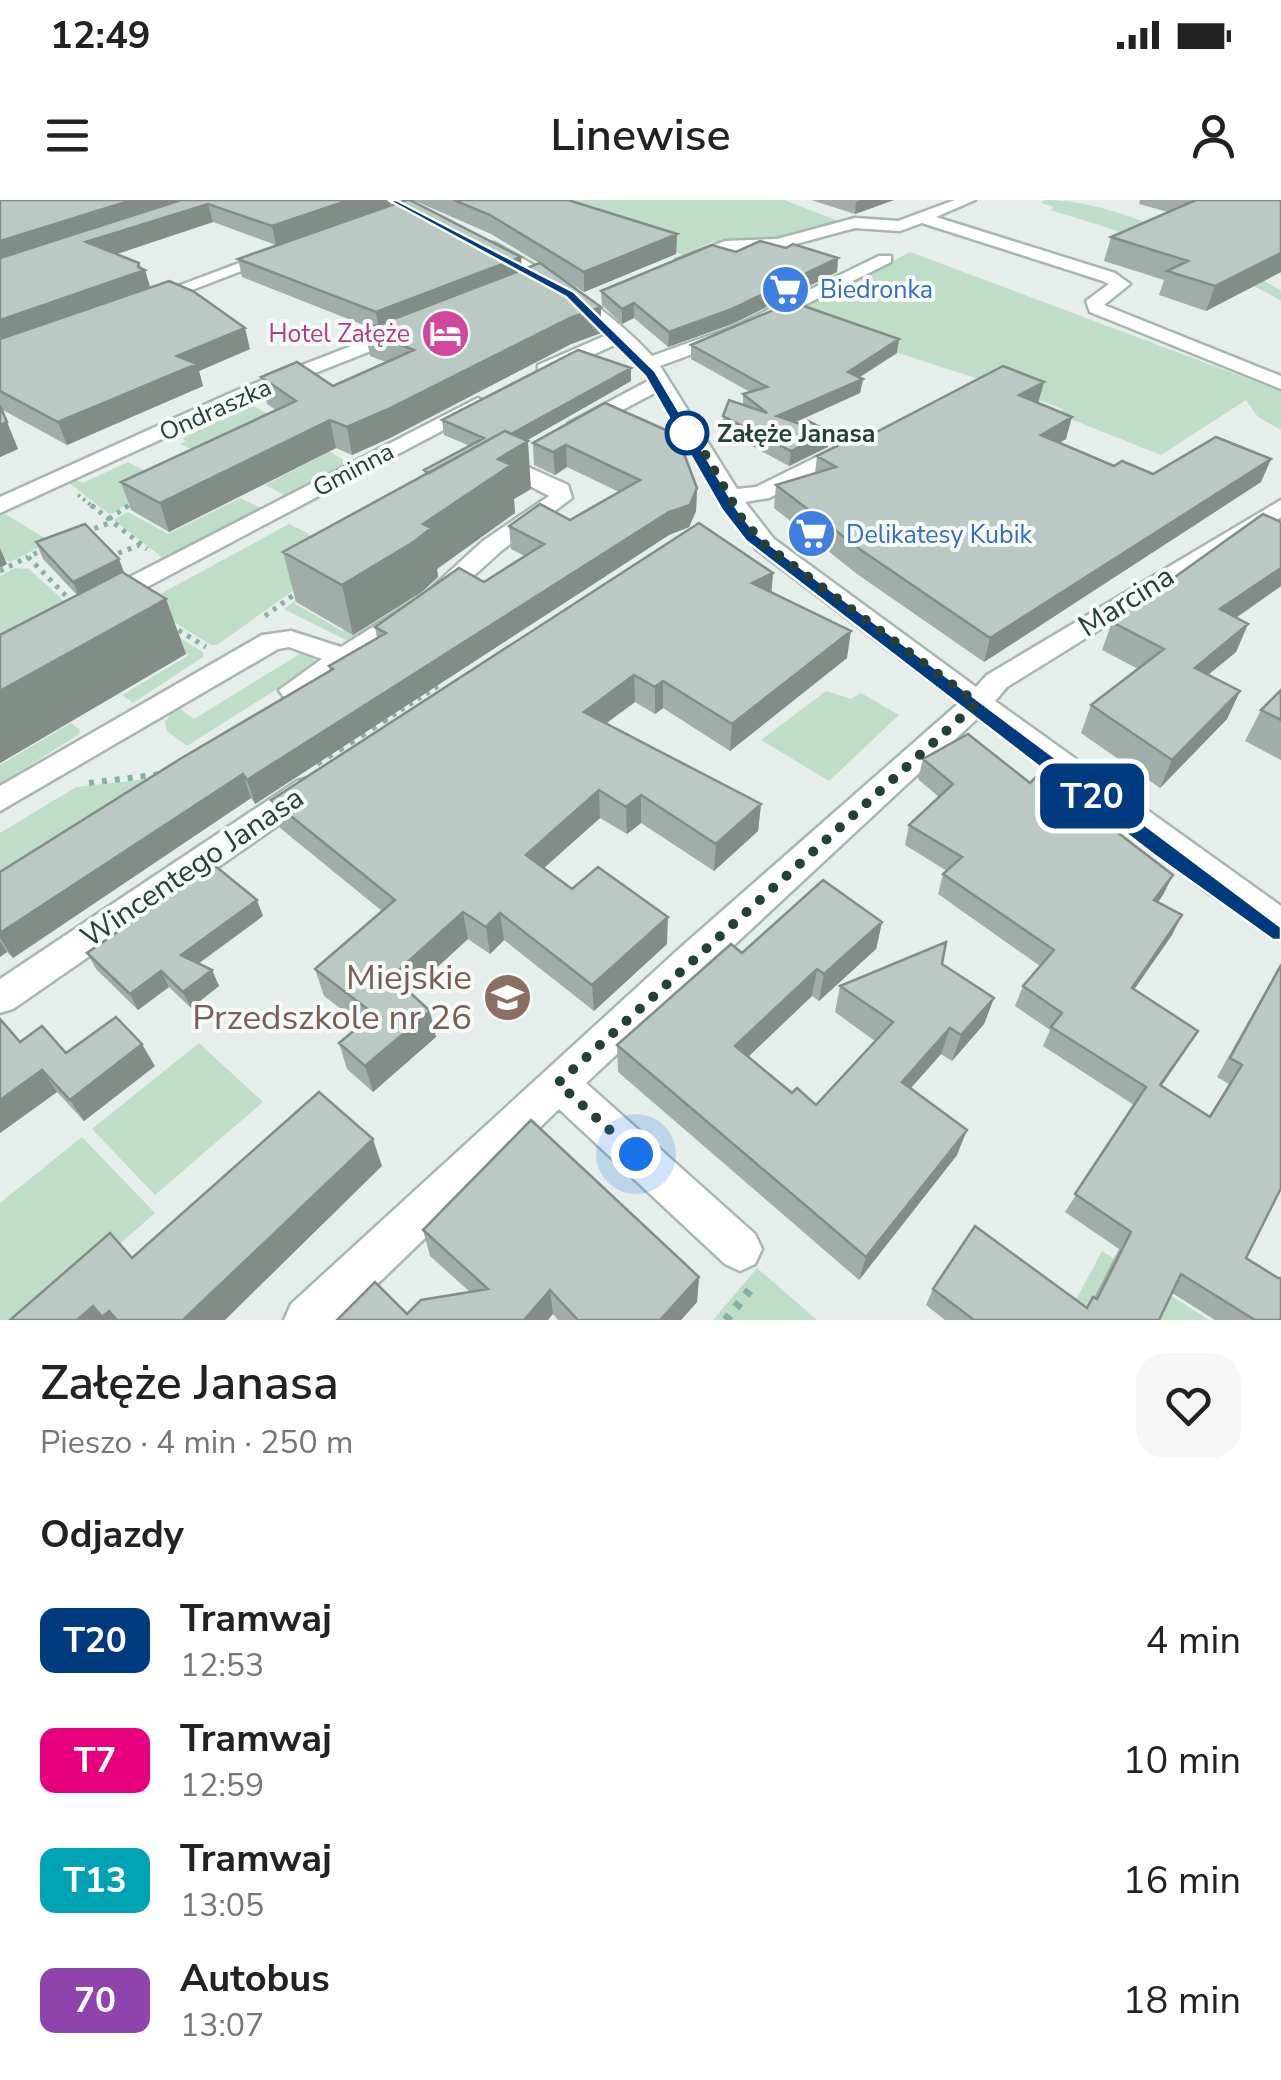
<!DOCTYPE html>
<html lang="pl">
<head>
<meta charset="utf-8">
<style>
  body { margin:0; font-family:"Nunito Sans",sans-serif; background:#f6f6f6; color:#222; height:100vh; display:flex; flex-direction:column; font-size:38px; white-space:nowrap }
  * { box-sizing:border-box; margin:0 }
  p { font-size:32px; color:#767676 }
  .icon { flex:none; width:55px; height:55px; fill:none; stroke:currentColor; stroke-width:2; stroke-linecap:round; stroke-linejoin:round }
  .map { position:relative; height:1120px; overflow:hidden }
  .details { display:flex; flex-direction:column; background:#fff; flex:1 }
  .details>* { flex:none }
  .badge { padding:0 20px; border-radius:15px; font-size:35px; line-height:65px }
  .you { position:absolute; width:50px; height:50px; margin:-25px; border:8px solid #fff; border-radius:50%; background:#1a73e8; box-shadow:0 0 0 15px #1a73e833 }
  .map>.badge { position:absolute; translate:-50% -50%; box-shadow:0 0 0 5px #fff }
  h2 { padding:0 40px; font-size:38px; line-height:90px }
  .round { display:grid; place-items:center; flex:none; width:105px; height:105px; border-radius:30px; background:#f6f6f6 }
  .summary { display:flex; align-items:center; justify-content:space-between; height:170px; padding:0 40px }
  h1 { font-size:48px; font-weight:600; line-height:75px }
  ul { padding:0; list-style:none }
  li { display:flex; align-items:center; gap:30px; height:120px; padding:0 40px }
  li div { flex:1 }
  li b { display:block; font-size:38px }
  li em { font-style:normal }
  li .badge { min-width:110px; font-weight:700; text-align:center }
  .status { display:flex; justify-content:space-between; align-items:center; height:70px; padding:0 50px; background:#fff; direction:ltr }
  .status svg { height:28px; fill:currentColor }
  header { display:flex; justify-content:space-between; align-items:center; height:130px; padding:0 40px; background:#fff; font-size:45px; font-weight:600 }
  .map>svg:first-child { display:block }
  .green { fill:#bedec8 }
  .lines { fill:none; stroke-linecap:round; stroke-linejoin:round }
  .minor-casing { stroke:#a7b6b1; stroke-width:5 }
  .path-far3 { stroke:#86b1a5; stroke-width:4; stroke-dasharray:2.5 4; stroke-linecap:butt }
  .path-far2 { stroke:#86b1a5; stroke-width:5; stroke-dasharray:4 6; stroke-linecap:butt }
  .path-far1 { stroke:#86b1a5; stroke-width:6; stroke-dasharray:5 8; stroke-linecap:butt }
  .path { stroke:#86b1a5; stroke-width:9; stroke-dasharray:6 10; stroke-linecap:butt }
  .minor { fill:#fff; fill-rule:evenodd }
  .tram { stroke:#5f7b74; stroke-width:2.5 }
  .wall { fill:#a0ada8 }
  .shaded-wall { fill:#828d88 }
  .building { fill:#bac9c3; stroke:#828d88; stroke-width:2.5 }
  .line { fill:#003b80; stroke:#fff; stroke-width:2.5 }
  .walk { stroke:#244039; stroke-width:10; stroke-dasharray:0 18 }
  .stop-dot { fill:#fff; stroke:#003b80; stroke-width:5 }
  .labels { text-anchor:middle; stroke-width:8; stroke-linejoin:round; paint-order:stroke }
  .far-shop-label { font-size:25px; fill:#366cbe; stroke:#f6faf8; text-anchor:start }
  .far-hotel-label { font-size:25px; fill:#b23c85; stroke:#f6faf8; text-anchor:end }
  .far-street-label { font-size:25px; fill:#244039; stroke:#f6faf8 }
  .far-stop-label { font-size:25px; font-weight:bold; fill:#244039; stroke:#f6faf8; text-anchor:start }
  .street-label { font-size:30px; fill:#244039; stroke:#f6faf8 }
  .near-education-label { font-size:35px; fill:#785e54; stroke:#f6faf8; text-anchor:end }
</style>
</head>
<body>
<div class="status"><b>12:49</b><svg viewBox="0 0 49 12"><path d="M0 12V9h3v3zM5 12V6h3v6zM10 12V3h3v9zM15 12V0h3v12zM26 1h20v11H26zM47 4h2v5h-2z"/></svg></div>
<header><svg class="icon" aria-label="menu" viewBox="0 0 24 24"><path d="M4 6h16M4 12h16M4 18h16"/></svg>Linewise<svg class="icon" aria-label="person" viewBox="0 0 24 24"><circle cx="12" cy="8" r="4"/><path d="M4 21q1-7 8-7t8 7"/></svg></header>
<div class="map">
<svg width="1281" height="1120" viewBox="0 0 1281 1120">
  <rect width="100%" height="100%" fill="#e5eeea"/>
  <path class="green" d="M575,0H784L844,23L792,36L712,42L683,55L557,7Z
    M1045,0C1124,0 1212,54 1281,90V101C1209,59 1129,34 1050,10L1054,7L1041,3Z
    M910,52L1281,191V230L1258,217L1246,200L1161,255L1058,214L1063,209C973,174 880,150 790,115Z
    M250,205L254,206L352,265L288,297L265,285L327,253L289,234L226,264L180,244L186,241L182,238L243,209L240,206Z
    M128,262L160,279L114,313L109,314L69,283L76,280L83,283Z
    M240,298L265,310L170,358H163L114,320L128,312L168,334Z
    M5,314L50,341V342L10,362L0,356V316Z
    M289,324L332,346L325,368L217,445H211L131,395L151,399Z
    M357,355L364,360L294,403L342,431L412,386L430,396L350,442L284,409Z
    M15,368L29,369L74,410L0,453V376Z
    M123,403L203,452V457L133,503L122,495L189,455L142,425Z
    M303,452L318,463L187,546L167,531L165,522L176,506L194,519Z
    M826,491L851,499L861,493L899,515L829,581L761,540Z
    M71,523L80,530L78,535L0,584V565Z
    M148,579L0,680V633L76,587Z
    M199,843L263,902L155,995L92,929Z
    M82,937L155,1013L33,1120H0V1003Z
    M1102,1051L1209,1120H1065Z
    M757,1068L817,1120H713Z"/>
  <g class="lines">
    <defs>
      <path id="minor" d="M955,0H975L936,17L1115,73L1130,84L1104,105L1281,176V189L1090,112L1086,101L1109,84L1103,81L922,23L900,31L855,28L777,49L727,51L684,65L676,60L725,41L777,39L855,18L898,21Z
        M482,43H494C552,74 607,107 652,156L733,127L879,56H891V62L746,134L660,166L737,289L756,287L843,244H859L862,249L859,254L769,298L745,302L774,339L976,487L987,475L1281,300V317L1007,487L995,501L1281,706V738L1210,694L978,518L586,883L755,1034L762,1049L755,1064L740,1071L725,1064L559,909L340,1120H284L291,1104L681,747L959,503L756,349L718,297L658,191L583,231H569L566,227L569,223L650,180L619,143L552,173H538V165L609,134L554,91L482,49Z
        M271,51L285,54L153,105L138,101Z
        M403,126L409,128V136L249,199L0,313V297L235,191Z
        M478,198L488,204L485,208L111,406H93L89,401L93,396Z
        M508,258L568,285L572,298L501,351L443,404L303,496H283L279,490L322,459L289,447L278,449L0,611V586L262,435L291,431L341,447L425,394L483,341L549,296L500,270L497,265Z
        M308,578L319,581L323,589L319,597L13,809L0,813V779L297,581Z"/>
    </defs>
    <use href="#minor" class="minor-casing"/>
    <path class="path-far3" d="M78,295L95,308
      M125,308L135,301"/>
    <path class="path-far2" d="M91,305L147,349
      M109,319L129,305
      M85,332L112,322
      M46,348L28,357L72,402
      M109,357L139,345
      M0,371L28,357
      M265,416L299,391
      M170,425L206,447
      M384,521L438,486"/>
    <path class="path-far1" d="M317,564L387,519
      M89,583L161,574"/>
    <path class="path" d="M726,1120L753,1086"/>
    <use href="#minor" class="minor"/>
    <path class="tram" d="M581,104L650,174L730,310L751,338L1161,649L1281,733"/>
  </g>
  <path class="wall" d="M0,0L391,5L521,57L522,70L539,63L491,34L413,0H568L677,34L676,54L584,92L551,71L601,133L571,144L390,238L352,255L336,248L169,332L131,310L121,282L276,210L267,204L261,177L333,186L386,162L370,156L365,130L371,128L242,77L238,59L276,45L213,22L116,54L139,63L141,68L145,70L150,87L250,149L199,171L203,186L67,245L1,209L18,249L0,257Z
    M811,0H894L855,14Z
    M1140,0H1281V72L1206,111L1159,95L1164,80L1104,61L1111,37L1168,12L1139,4Z
    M786,48L838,58L837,72L732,124L668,147L634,118L622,124L602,105L601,91L736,52Z
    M691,145L897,153L859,177L863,179L860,193L795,222L828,247L789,266L722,230L723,216L743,205V194L750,192L691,159Z
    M631,181L526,241L531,289L514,299L515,313L437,369L438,377L423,391L353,435L296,402L283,352L425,275L424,270L470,246L444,235L442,220Z
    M1044,182L1038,203L1066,239L1059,243L1114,266L1153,274L1271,259L1261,282L984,462L857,374L774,308L776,285L815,273L817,256L861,240Z
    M605,203L697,288L696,311L689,327L669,335L255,604L251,598L13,758L7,752L0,757V672L330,471L329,466L377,438L375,427L484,382L525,356L511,349L509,326L570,320L619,292L567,267L555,275L534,265L533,243Z
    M1281,322V386L1236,418L1248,424L1236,452L1208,475L1240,491L1227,519L1160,588L1081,533L1091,505L1138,469L1102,450L1112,422Z
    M36,342L119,359L124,374L186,454L0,563V435L77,395L43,359Z
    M771,392L847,458L730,551L663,508L655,514L635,502L606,523L761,604L758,631L714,671L641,623L627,634L600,618L544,668L572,689L667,744L594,811L504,740L490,754L468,739L410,792L436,837L373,892L347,869L339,843L361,824L324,796L315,769L382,711L280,628L271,600Z
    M1281,490V560L1245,541L1261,510Z
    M923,559L1163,695L1158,702L1172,735L1134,789L1186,850L1161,886L1209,916L1229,884L1217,877L1281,763V988L1246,1058L1281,1120H1215L1172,1093L1159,1120H945L926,1105L933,1089L1086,1107L1093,1097L1094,1098L1119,1049L1065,1012L1134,905L1043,846L1050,830L1015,806L1023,786L1040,766L938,694L943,674L947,671L905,645L909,625L939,597L918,579Z
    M263,716L198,764L212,770L219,786L191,808L169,787L138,810L96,769L87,753Z
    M882,722L876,749L819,801L812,796L748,857L792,893L816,905L875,841L835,812L840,786L942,764L994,798L984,824L952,861L941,854L911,888L957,955L859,1080L618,872L617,845L742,753Z
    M0,819L20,842L66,853L155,866L84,921L57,892L0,933Z
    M423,1030L699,1077L697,1102L681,1120H558L553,1114H407L470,1092L430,1056Z"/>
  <path class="shaded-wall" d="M132,0H196L0,63V41Z
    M349,0H390L391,5L276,46L272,26Z
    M861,0H894L855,14L856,2Z
    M208,4L213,22L93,62L86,42Z
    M677,34L676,54L584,92V72Z
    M1281,53V72L1206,111L1215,86Z
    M521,57L522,75L379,131L376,112Z
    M838,58L837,72L732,124L668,147L669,132Z
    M139,63L142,71L145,70L151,90L0,144V120L138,67Z
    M634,103V118L622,124V109Z
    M601,107V133L571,144L390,238L352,255L347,227L570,118Z
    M245,128L250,149L199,171L203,186L67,245L58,222L177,156Z
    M899,139L897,153L846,186L848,172Z
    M631,168V181L438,291L436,276Z
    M863,179L860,193L776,231L777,216Z
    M1044,182L1038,203L1019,195Z
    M1072,217L1066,239L1035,257L1041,235Z
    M330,220L336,248L169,332L160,303Z
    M7,222L18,249L0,257V225Z
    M830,232L828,247L789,266L791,251Z
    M528,241L531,289L514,299L515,313L437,369L438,377L423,391L353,435L342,385L423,324L498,259Z
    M566,245L567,267L555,275L553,252Z
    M1271,259L1261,282L984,462L990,438Z
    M697,288L696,311L689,327L669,335L255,604L247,580Z
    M0,348L7,364L0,368Z
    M119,359L125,375L80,399L73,382Z
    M1281,368V386L1208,437L1220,409Z
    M773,373L771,399L752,383Z
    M166,399L186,454L0,563V491Z
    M1248,424L1236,452L1182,496L1195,468Z
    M851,431L847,458L730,551L732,524Z
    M634,475L635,502L585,539L584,512Z
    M663,481V508L655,514V487Z
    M1240,491L1227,519L1160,588L1172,560Z
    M243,574L251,598L13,758L0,738V733Z
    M599,590L600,618L528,682L526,655Z
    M641,595V623L627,634L626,607Z
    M761,604L758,631L714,671L716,644Z
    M1173,675L1163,695L1144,720L1154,700Z
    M257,700L263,716L188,771L181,755Z
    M463,712L468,739L399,802L392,776Z
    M500,713L504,740L490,754L486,727Z
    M1182,715L1172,735L1122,807L1132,788Z
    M668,717L667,744L594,811L592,785Z
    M882,722L876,749L819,801L824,774Z
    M0,741L7,752L0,757Z
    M817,769L812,796L732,872L735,846Z
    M212,770L219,786L191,808L183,792Z
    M161,771L169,787L138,810L130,794Z
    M994,798L984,824L952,861L961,835Z
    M430,811L436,837L373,892L365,866Z
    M950,828L941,854L894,907L902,882Z
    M1198,831L1186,850L1149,904L1160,885Z
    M142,844L155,866L84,921L70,900Z
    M42,870L57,892L0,933V900Z
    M967,930L957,955L859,1080L866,1057Z
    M373,939L382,966L225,1120H183Z
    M699,1077L697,1102L681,1120H660Z
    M550,1090L553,1114L548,1120H524Z
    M93,1106L109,1111L117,1120H77Z"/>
  <path class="building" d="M0,0H132L0,41Z
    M181,0H349L272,26L208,4L86,42L139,63L138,67L145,70L0,120V58Z
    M406,0H410L521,57L376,112L238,59Z
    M454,0H568L677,34L584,72L490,15Z
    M1196,0H1281V53L1215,86L1167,71L1188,61L1111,37Z
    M760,41L786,48L793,44L838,58L732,109L669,132L634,103L622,109L601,91L712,45L736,52Z
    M540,63L601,107L570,118L386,210L347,227L330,220L160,303L121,282L296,201L261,177L297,162L333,186L414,150L365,130Z
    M169,81L193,91L245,128L177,156L197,164L58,222L0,191V139Z
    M792,102L899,139L848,172L863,179L777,216L806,226L808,221L830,232L791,251L723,216L729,200L767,213L743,194L767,187L691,145Z
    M578,150L631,168L511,234L505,231L429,273L424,270L484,238L442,220Z
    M1003,166L1044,182L1019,195L1072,217L1041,235L1114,266L1122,261L1153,274L1216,237L1271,259L990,438L861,350L776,285L836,267L817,256L856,237L861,240Z
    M605,203L677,235L697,288L690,305L669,312L247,580L243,574L0,733V672L180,559L333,469L329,466L386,433L375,427L459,368L484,382L544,344L509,326L540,304L570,320L640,280L566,245L553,252L533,243Z
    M0,206L7,222L0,225Z
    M505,231L528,241L498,259L511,265L423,324L431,328L415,341L342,385L283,352Z
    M1263,314L1281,322V368L1220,409L1248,424L1195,468L1240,491L1172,560L1091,505L1164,449L1112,422Z
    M699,323L773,373L752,383L851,431L732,524L663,481L655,487L634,475L584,512L761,604L716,644L641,595L626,607L599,590L526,655L572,689L598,667L668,717L592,785L500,713L486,727L463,712L392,776L430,811L365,866L339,843L374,814L315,769L395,700L271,600Z
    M85,324L119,359L73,382L36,342Z
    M122,372L166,399L0,491V435Z
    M1281,490V520L1261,510Z
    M968,534L1030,583L1040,573L1173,675L1154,700L1182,715L1132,788L1198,831L1160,885L1210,917L1242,865L1230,858L1281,765V988L1246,1058L1278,1078H1281V1120H1255L1181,1074L1159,1120H974L933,1089L975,1026L1087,1108L1093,1097L1097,1099L1131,1032L1075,994L1146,887L1051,827L1062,813L1023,786L1054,750L943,674L962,657L909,625L953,584L923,559Z
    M214,665L257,700L181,755L212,770L183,792L161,771L130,794L87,753Z
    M823,680L882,722L824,774L817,769L735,846L792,893L797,888L816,905L893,822L840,786L946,742L942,764L994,798L961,835L950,828L902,882L967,930L866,1057L617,845L731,744L742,753Z
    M116,817L142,844L70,900L42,870L0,900V819L20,842L42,826L66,853Z
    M319,892L373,939L183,1120H117L109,1111L102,1117L93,1106L77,1120H10L110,1033L132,1058Z
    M531,920L699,1077L660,1120H578L550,1090L524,1120H337L375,1082L407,1114L421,1100L488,1089L423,1030Z"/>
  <path class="line" d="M388,0H396L574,92L655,171L737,309L757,335L1169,643L1281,727V740H1273L1154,655L746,341L722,310L645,176L566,97Z"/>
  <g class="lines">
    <path class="walk" d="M636,954L558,883L977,503L764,344L742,319L691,230L687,233"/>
  </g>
  <defs>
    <symbol id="supermarket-disc" viewBox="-11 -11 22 22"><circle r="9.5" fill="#3f7fe0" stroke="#f6faf8"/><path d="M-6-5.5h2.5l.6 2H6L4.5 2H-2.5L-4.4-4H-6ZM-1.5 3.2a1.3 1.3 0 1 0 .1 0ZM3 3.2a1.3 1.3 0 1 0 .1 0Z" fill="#fff"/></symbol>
    <symbol id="hotel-disc" viewBox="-11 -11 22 22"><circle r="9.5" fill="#d1479c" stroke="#f6faf8"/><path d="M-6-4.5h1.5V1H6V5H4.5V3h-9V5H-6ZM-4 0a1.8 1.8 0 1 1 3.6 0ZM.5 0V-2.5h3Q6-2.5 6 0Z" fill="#fff"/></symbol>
    <symbol id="school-disc" viewBox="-11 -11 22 22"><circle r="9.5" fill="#8d6e63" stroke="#f6faf8"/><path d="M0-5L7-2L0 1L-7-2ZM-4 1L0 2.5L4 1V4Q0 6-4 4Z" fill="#fff"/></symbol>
  </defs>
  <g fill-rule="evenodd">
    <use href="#supermarket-disc" x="758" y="62" width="55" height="55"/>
    <use href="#hotel-disc" x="418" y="106" width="55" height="55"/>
    <use href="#supermarket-disc" x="784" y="306" width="55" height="55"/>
    <use href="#school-disc" x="480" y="770" width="55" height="55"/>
  </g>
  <circle class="stop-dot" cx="687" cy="233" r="20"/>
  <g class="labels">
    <g class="far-shop-label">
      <text x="820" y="98">Biedronka</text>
      <text x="846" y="343">Delikatesy Kubik</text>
    </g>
    <g class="far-hotel-label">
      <text x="410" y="142">Hotel Załęże</text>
    </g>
    <g class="far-street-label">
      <text transform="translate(215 209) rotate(-24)" y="9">Ondraszka</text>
      <text transform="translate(353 269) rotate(-28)" y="9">Gminna</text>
    </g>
    <g class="far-stop-label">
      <text x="717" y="242">Załęże Janasa</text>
    </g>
    <g class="street-label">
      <text transform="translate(1126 401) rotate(-32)" y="10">Marcina</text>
      <text transform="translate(192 667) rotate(-34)" y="10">Wincentego Janasa</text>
    </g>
    <g class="near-education-label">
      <text x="472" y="789">Miejskie<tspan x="472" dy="40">Przedszkole nr 26</tspan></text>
    </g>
  </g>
</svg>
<div class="you" style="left:636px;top:954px"></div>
<b class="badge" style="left:1092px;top:596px;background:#003b80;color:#fff">T20</b>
</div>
<section class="details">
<div class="summary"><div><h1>Załęże Janasa</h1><p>Pieszo · 4 min · 250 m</p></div><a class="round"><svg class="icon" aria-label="heart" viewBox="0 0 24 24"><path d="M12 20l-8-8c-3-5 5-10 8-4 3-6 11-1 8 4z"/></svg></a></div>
<h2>Odjazdy</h2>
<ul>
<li><span class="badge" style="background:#003b80;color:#fff">T20</span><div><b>Tramwaj</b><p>12:53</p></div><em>4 min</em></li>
<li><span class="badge" style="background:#e6007e;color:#fff">T7</span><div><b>Tramwaj</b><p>12:59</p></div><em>10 min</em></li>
<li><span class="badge" style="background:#00a3b4;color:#fff">T13</span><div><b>Tramwaj</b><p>13:05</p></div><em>16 min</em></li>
<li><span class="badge" style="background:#8e44ad;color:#fff">70</span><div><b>Autobus</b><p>13:07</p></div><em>18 min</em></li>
</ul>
</section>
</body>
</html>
